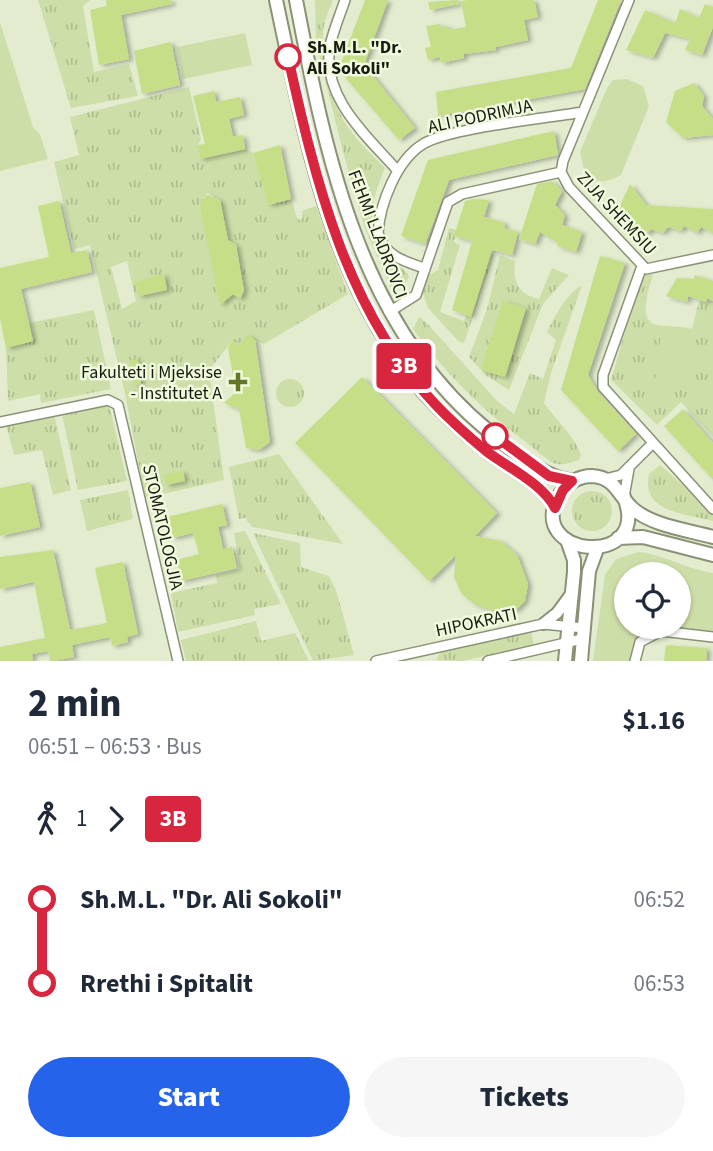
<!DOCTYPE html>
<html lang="en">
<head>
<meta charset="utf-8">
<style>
  body { margin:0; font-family:"Source Sans 3",sans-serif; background:#f6f6f7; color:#1f2937; height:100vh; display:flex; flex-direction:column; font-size:26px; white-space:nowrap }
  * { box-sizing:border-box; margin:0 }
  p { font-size:23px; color:#747a83 }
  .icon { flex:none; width:38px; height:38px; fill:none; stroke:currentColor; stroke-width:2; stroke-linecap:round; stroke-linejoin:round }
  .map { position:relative; height:661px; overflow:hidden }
  .panel { display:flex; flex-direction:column; background:#fff; flex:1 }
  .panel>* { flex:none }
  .badge { padding:0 14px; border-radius:5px; font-size:24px; line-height:46px }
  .fabs { position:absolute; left:614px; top:562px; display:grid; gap:14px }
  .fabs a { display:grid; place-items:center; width:77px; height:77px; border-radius:50%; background:#fff; box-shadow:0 2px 5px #0004; font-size:35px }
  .map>.badge { position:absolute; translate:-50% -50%; box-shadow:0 0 0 4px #fff }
  .legs { display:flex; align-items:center; gap:10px; height:77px; padding:0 28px; font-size:23px }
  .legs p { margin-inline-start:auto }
  .headline { display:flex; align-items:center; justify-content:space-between; height:119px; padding:0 28px }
  h1 { font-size:38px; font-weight:800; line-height:52px }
  .action { display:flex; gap:14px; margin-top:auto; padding:14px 28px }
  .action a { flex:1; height:80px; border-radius:42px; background:#2563eb; color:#fff; font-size:28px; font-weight:800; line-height:80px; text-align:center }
  .action a+a { background:#f6f6f7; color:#1f2937 }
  ul { padding:0 28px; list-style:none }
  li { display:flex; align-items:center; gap:24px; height:84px; font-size:26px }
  li i { display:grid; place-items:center; width:10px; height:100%; margin:0 9px; background:currentColor }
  li i::after { content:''; width:18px; height:18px; margin:-9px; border:5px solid; border-radius:50%; background:#fff }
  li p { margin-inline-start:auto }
  li:first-child i { background:linear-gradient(#0000 50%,currentColor 0) }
  li:last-child i { background:linear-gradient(currentColor 50%,#0000 0) }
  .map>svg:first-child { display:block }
  .grass { fill:url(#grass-tufts); fill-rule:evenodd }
  .green { fill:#cedea9; fill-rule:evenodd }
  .building { fill:#c6de88; filter:url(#shadow) }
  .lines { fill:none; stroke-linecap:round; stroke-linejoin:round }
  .minor-casing { stroke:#899276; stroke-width:12 }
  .tertiary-casing { stroke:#899276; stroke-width:14 }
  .secondary-casing { stroke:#899276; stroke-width:16 }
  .minor { stroke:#fff; stroke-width:9 }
  .tertiary { stroke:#fff; stroke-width:10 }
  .secondary { stroke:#fff; stroke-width:12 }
  .line-1-casing { stroke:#fff; stroke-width:16 }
  .line-1 { stroke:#d7263d; stroke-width:10 }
  .stop-1-dot { fill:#fff; stroke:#d7263d; stroke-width:3.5 }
  .poi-dot { fill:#647726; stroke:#f0fadc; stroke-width:2.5 }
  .labels { text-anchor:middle; stroke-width:5; stroke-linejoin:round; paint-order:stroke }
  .stop-label { font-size:18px; font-weight:bold; fill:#181b11; stroke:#f0fadc; text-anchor:start }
  .street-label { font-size:18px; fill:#181b11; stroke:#f0fadc }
  .poi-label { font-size:18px; fill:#181b11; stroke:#f0fadc; text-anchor:end }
</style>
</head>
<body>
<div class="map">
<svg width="713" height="661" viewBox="0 0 713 661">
  <defs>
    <pattern id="grass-tufts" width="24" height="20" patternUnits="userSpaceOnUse" patternTransform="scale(1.75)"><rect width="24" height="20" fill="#cedea9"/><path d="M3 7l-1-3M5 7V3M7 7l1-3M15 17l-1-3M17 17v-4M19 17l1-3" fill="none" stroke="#b0be90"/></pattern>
    <filter id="shadow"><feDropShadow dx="4" dy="2" stdDeviation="2" flood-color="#0004"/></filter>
  </defs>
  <rect width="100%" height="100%" fill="#e3eccf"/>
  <path class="grass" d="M38,0H90L83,6L94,72L129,64L138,96L71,108Z
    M315,0H333C329,10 324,21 323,32C321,60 331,104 348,127C358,142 372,155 385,168C373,197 362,230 384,257C393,267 404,264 409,277L403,288L390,287L364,226L343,152L316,43Z
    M189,87L201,139L198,145L200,158L245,149L253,153L268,205L291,199L298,220L303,218L302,211L316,206L348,294L264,344L255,340L236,343L233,340L209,370L224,480L145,498L125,394L90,245L74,249L54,162L79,155L70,117ZM205,192L220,200L228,240L236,245L244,291L240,298L233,294L220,304L199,204L208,195ZM127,261L136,301L122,309L111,267Z
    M449,228L457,230L454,242L460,245L440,312L464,321L485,252L494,255L464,343L459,342L428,308L422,291L429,275L438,270Z
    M500,255L515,261C513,281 517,294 539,299L552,268L569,275L543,304L509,390L487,376L469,357L487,309Z
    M642,273L653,274C650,288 636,321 657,325C669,327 680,326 692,329L699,301H713V437L681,402L657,425L611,380Z
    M582,285L551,373L544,403C556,420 574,435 581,455L579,460C571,463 560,466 553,463C544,458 535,449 527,443C483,411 445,373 413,329L419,317L425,321L497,401L514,414L530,373L543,379L556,340L547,332C555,316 566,294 582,285Z
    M94,310L111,389L41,403L40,394L8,401L6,348L32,341L29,323Z
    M276 393a14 14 0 1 1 28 0a14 14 0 1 1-28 0Z
    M109,404L127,481L78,490L62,414Z
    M54,413L71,490L53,495L42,450L14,455L6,424Z
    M279,454L343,544L252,527L245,518L239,519L229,467Z
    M660,465L713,511V521C684,513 641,513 649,474Z
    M128,490L133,519L87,531L80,500Z
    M572 511a20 20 0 1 1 40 0a20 20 0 1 1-40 0Z
    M245,531L281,604L254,609L255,615L178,632L171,593L217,583L216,575L240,569L234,533Z
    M253,533L300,543L301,567L329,576L336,590L354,655L313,661Z
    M256,621L261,641L295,633L309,661H186L181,640Z
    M531,632L534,645L462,661L436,660L442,650Z"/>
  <path class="green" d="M0,22L33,127L40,134L48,159L0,171Z
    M245,33L252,65L183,79L177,47Z
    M627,79L643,86L649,106L621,175C606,183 599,184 585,174L580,152L607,88L613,80Z
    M661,332L696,337L689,385L655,380Z
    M638,552C666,555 686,569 713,573V634L653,628C636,633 636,645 634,661H593L605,575L616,559ZM626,574H679V626H626Z"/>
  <path class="building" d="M106,0H171L172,4L121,15L129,59L99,65L90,10L107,6Z
    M365,0H388L364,65L415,128L399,140L344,76L341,63Z
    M458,0L459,4L430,10L428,2Z
    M468,0H534L538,17L524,20L528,40L495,47L496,50L464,54V58L441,63L440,57L428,60L425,48L431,47L426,26L440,24V27L448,26L449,30L466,27L461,1Z
    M598,0H621L585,89L438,116L436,92L571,68Z
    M705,4L713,7V27L702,55L685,50L690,39L665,33L653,58L626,50L645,10L675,23L680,9L699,18Z
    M171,42L180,85L142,94L134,51Z
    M694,83L704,96L702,106L713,119V135L683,138L666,122L675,91Z
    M214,91L216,102L240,97L244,115L229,119L233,137L243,135L245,149L200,159L198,145L205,144L193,96Z
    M554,131L558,155L449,180L425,244L401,236L428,160Z
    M280,145L291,199L268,205L253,153Z
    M552,181L562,191L555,205L565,215L562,225L582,232L576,252L557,246L558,243L540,232L535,244L519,239L537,184Z
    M630,184L646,205L713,209V233L701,227L697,233L684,226L681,231L668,227L663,233L651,229L647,234L633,225L635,220L614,218Z
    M208,195L220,200L228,240L236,245L244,291L240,299L233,294L220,305L199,204Z
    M473,199L489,200L484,217L505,223L504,228L518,232L512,255L492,250L471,317L452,310L472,241L454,236L465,201Z
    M59,201L71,253L87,250L92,272L21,289L33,341L6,348L0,318V268L49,257L38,206Z
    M600,256L625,263L588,375L598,392L636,434L618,451L561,390Z
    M164,274L167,290L139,296L135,282Z
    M695,275L713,281V301L707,298L706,302L688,296L687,302L666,296L677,278L694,279Z
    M503,301L526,308L505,377L481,370Z
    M248,334L255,340L270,442L259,450L246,448L239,409L224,403L236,392L228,348L233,340L239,345Z
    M138,359L141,384L134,385L130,360Z
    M362,377L497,513L475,536L501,541L517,555L528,584L525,601L516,610H491L474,604L461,593L454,577L456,555L429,581L295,443Z
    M683,409L713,443V480L664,426Z
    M183,471L185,481L166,485L164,475Z
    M30,482L40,527L0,536V488Z
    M222,504L227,525L218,527L223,549L232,547L237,568L181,581L176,560L199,554L193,533L172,538L167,517Z
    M53,550L70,630L107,623L95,568L123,562L138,634L127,637L128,642L112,646L110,637L72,645L74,657L54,661H50L48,651L32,654L33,661H0V647L45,638L34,582L0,589V557Z
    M666,645L707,648L706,661H664Z"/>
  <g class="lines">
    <defs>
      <path id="minor" d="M345,0C340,15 333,31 330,46C321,97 367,136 397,170
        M629,0L563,161L561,172L569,187L646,269L713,255
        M642,266L603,375V387L713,509
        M424,268C403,261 385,256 378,233C380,203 397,160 423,144C449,128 548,118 583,112
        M389,312L416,295L448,202L462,194L561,172
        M0,422L108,400L118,405L178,661
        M605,479L621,475L652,444
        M624,497L629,469
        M376,661L543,624L584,628
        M488,661L582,639
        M635,661L640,642L661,631L713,637"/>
      <path id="tertiary" d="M543,624L557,613L571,594"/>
      <path id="secondary" d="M276,0C305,136 330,284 424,393C443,414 464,433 486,451C507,467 543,484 555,508
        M296,0C326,157 360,328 491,433C517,453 540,476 573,481
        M624,497C653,571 521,557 560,494C567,483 579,476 592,476C615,477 618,495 632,508C652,526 688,530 713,537
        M618,538L643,537L713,555
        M565,661L574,572V560L567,540
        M581,661L589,571L597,549"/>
    </defs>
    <use href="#minor" class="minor-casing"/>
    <use href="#tertiary" class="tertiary-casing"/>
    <use href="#secondary" class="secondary-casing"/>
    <use href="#minor" class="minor"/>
    <use href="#tertiary" class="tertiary"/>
    <use href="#secondary" class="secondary"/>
  </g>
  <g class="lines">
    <defs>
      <path id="line-1" d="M288,57C315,179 346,311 435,404C451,421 468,436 486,451C507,467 543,484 555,508L563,490L572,481L549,476L495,436"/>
    </defs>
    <use href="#line-1" class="line-1-casing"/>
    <use href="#line-1" class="line-1"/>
  </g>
  <g class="stop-1-dot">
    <circle cx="288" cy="57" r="12"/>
    <circle cx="495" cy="436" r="12"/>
  </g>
  <path class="poi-dot" d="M234.5 371.5h7v7h7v7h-7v7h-7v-7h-7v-7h7z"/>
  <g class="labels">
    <g class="stop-label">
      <text x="307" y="53">Sh.M.L. "Dr.<tspan x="307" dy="21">Ali Sokoli"</tspan></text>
    </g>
    <g class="street-label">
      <text transform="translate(480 116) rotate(-12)" y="6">ALI PODRIMJA</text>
      <text transform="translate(617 213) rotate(47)" y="6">ZIJA SHEMSIU</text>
      <text transform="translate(378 234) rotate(69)" y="6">FEHMI LLADROVCI</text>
      <text transform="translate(163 527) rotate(77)" y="6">STOMATOLOGJIA</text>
      <text transform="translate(476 622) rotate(-12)" y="6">HIPOKRATI</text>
    </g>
    <g class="poi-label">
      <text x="222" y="378">Fakulteti i Mjeksise<tspan x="222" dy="21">- Institutet A</tspan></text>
    </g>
  </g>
</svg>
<div class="fabs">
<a><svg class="icon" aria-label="locate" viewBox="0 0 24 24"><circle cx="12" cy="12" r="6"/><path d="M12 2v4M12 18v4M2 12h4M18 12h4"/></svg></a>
</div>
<b class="badge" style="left:404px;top:366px;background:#d7263d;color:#fff">3B</b>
</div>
<section class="panel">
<div class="headline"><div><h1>2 min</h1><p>06:51 – 06:53 · Bus</p></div><b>$1.16</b></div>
<div class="legs"><svg class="icon" aria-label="walk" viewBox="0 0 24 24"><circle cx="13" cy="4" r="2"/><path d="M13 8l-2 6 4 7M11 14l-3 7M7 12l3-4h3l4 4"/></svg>1<svg class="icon" aria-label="forward" viewBox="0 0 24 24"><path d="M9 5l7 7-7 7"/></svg><b class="badge" style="background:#d7263d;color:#fff">3B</b></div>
<ul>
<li><i style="color:#d7263d"></i><b>Sh.M.L. &quot;Dr. Ali Sokoli&quot;</b><p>06:52</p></li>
<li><i style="color:#d7263d"></i><b>Rrethi i Spitalit</b><p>06:53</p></li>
</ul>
<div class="action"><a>Start</a><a>Tickets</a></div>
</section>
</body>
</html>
